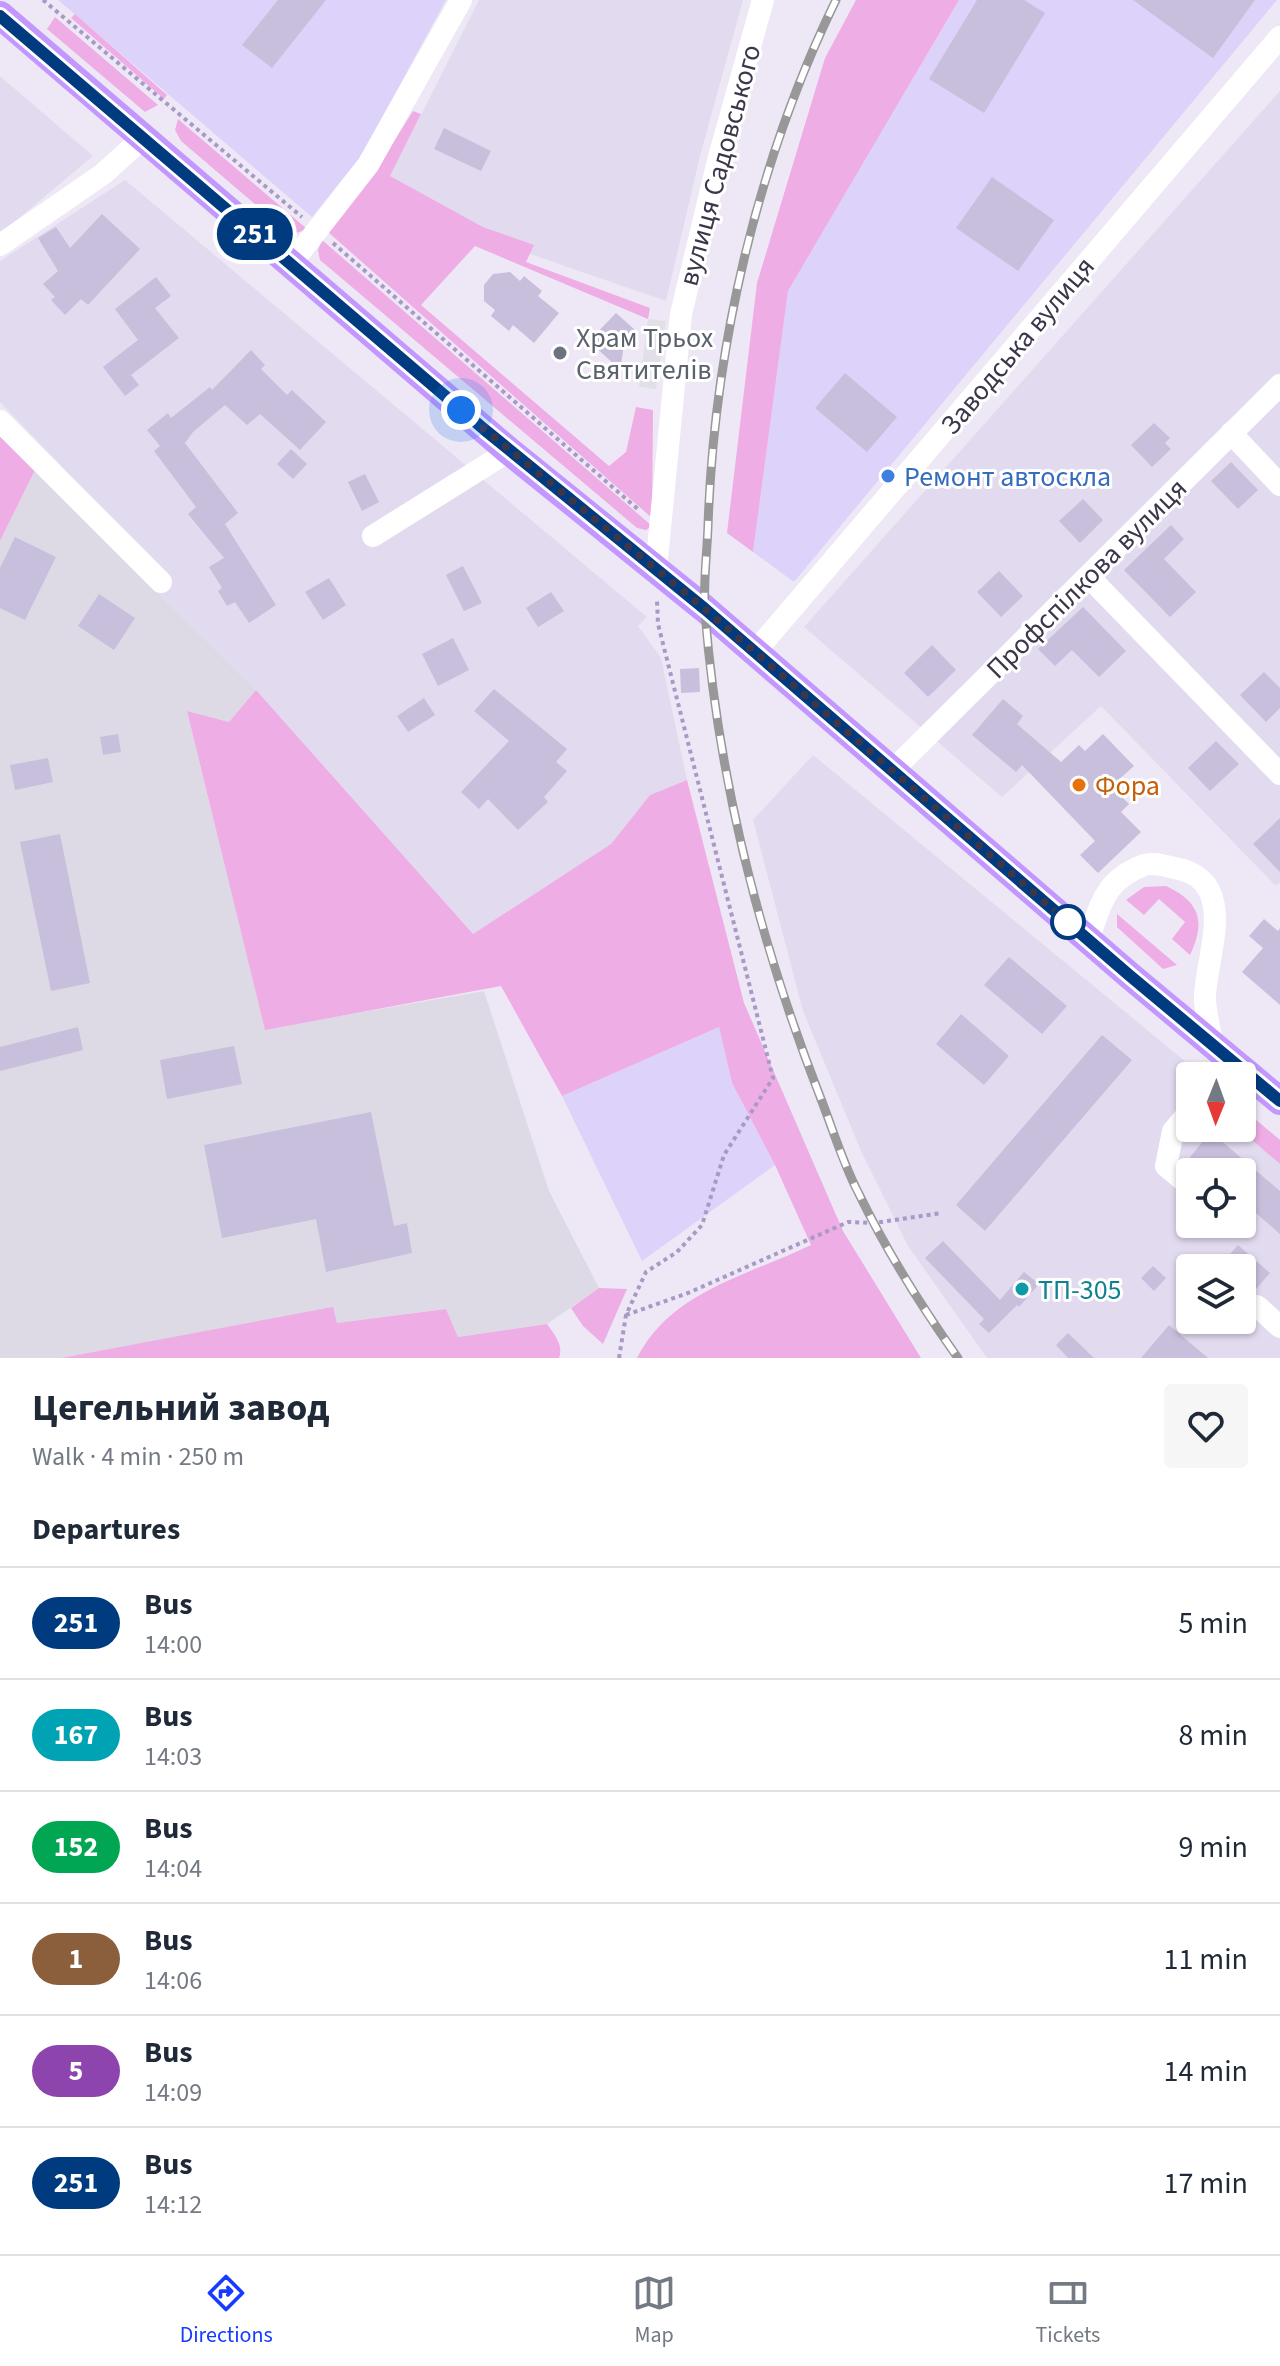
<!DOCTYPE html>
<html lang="en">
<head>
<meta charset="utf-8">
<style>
  body { margin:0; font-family:"Source Sans 3",sans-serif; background:#f6f6f7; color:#1f2937; height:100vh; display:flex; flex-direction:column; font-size:30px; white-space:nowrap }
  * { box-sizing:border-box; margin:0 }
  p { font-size:26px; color:#747a83 }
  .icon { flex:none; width:44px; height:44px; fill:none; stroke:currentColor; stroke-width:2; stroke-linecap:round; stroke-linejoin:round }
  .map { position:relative; height:1358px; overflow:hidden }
  .drawer { display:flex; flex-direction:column; background:#fff; flex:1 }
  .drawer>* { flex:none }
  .badge { padding:0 16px; border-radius:26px; font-size:28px; line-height:52px }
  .needle { width:52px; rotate:181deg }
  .controls { position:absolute; left:1176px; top:1062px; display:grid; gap:16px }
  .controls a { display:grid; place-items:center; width:80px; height:80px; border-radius:8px; background:#fff; box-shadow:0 2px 6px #0004; font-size:40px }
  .you { position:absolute; width:40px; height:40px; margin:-20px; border:6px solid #fff; border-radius:50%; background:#1a73e8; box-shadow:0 0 0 12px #1a73e833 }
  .map>.badge { position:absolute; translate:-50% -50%; box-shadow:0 0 0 4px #fff }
  h2 { padding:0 32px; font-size:30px; line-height:72px }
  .round { display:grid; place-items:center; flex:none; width:84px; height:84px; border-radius:8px; background:#f6f6f7 }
  .head { display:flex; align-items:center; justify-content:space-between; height:136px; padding:0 32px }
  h1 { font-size:38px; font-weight:700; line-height:60px }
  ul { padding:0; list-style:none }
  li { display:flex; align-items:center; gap:24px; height:112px; padding:0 32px; border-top:2px solid #e0e1e3 }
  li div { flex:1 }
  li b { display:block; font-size:30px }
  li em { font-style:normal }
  li .badge { min-width:88px; font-weight:700; text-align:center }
  .dock { display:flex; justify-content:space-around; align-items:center; height:112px; border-top:2px solid #e0e1e3; background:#fff; font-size:22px; color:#747a83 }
  .dock a { display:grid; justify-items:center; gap:4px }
  .dock .on { color:#163aff }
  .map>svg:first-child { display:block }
  .residential { fill:#e2daee; fill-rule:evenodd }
  .commercial { fill:#ddd2f9 }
  .industrial { fill:#dddae5 }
  .green { fill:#eeade5 }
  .parking { fill:#e2e0e7 }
  .building { fill:#c8bfdc }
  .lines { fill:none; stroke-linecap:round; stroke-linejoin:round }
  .path { stroke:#a899c6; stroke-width:4; stroke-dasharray:4 4; stroke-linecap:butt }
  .minor { stroke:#fff; stroke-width:22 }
  .major { stroke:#c298ff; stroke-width:28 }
  .rail-casing { stroke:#989898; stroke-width:9 }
  .rail { stroke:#fff; stroke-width:6; stroke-dasharray:18; stroke-linecap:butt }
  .line-casing { stroke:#fff; stroke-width:18 }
  .line { stroke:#003b80; stroke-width:12 }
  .walk { stroke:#3c364a; stroke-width:8; stroke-dasharray:0 14.4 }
  .worship-dot { fill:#6b7280; stroke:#fff; stroke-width:3 }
  .shop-dot { fill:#3f7fe0; stroke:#fff; stroke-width:3 }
  .food-dot { fill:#e8710a; stroke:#fff; stroke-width:3 }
  .stop-dot { fill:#fff; stroke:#003b80; stroke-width:4 }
  .culture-dot { fill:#0f9aa8; stroke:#fff; stroke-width:3 }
  .labels { text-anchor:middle; stroke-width:6; stroke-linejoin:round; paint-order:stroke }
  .street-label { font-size:28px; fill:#3c364a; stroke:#fff }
  .worship-label { font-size:28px; fill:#5b616d; stroke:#fff; text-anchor:start }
  .shop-label { font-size:28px; fill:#366cbe; stroke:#fff; text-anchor:start }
  .food-label { font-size:28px; fill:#c56008; stroke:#fff; text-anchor:start }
  .culture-label { font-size:28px; fill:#0d838f; stroke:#fff; text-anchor:start }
</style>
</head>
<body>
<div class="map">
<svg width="1280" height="1358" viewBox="0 0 1280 1358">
  <rect width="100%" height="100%" fill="#eee8f6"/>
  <path class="residential" d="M479,0H743L700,156L666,301L530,254L533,245L483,227L390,176Z
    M0,76L93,156L0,234Z
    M1280,91V883L1275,885L1101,706L1002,797L804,627Z
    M125,180L647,617L638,626L661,658L687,780L650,795L611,844L473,934L256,690L157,591L170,579L0,402V261Z
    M813,755L1203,1076H1190V1128H1238L1280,1164V1358H987L908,1246L861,1151L803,1011L753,820ZM1190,1172H1242V1224H1190ZM1190,1268H1242V1320H1190Z"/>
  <path class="commercial" d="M58,0H446L361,156L312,217Z
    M959,0H1277L794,582L753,552L788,291Z
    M719,1027L732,1083L775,1165L642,1261L562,1096Z"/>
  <path class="industrial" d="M35,470L256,690L229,722L187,711L265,1029L484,991L549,1191L599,1288L547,1324L458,1337L446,1309L337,1323L333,1308L61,1358H0V541Z"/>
  <path class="green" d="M856,0H959L788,291L753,552L727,533L757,283L825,58Z
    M75,14L167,95L164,99L71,18Z
    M55,17L158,105L145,112L47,29Z
    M413,111L421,114L390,176L483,227L534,245L526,262L650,308L648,319L475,246L421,305L609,466L626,452L636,407L653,410L652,518L328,232L376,170Z
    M178,119L307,229L291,235L181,141L175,130Z
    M322,240L652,526L646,530L637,528L320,260L318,250Z
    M0,436L35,470L0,541Z
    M256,690L473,934L611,844L650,795L687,780L744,1003L843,1231L921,1358H637C671,1291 747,1276 811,1245L775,1165L732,1083L719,1027L562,1096L501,986L265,1030L187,711L229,722Z
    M1166,886C1200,902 1206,921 1190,955L1172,939L1185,922L1159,899L1144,915L1126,900L1144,887Z
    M1117,914L1177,965L1163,969L1117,927Z
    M1242,1108L1280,1140V1164L1238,1128H1242Z
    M599,1288L627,1289L603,1344L583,1326L571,1308Z
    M333,1307L337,1323L446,1309L458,1337L547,1324C554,1334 564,1345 559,1358H61Z"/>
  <path class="parking" d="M648,319L666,321L656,389L639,387Z"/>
  <path class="building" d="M278,0H326L272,68L242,45Z
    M977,0H1024L1045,13L984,113L929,79Z
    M1133,0H1255L1213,58Z
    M444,128L491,151L481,171L434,149Z
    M992,177L1054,220L1018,271L956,228Z
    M102,214L140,249L88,305L81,299L65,315L51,300L55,297L43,284L58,271L38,238L56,227L70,248Z
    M510,272L520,281L524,276L542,291L538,296L559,313L534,343L513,325L509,331L491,316L495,310L484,301V285L493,274Z
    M156,277L171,296L155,308L179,338L131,375L139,385L125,396L103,367L138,340L115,309Z
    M616,313L634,329L625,339L620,370L589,341Z
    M251,350L265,365L261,369L287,395L292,390L326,422L300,450L260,414L247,425L225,405L193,432L185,443L238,513L225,524L276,605L249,623L235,602L227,606L218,591L222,588L209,567L224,558L188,514L196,507L154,451L160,446L147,430L168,413L171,418L210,387L212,390Z
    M845,373L897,417L867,452L815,408Z
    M1154,423L1170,438L1165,443L1171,449L1152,467L1131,445Z
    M291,449L307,464L293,479L277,464Z
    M1231,462L1258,490L1238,509L1211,481Z
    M365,474L379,502L362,511L348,482Z
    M1083,499L1103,520L1080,543L1059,521Z
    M1171,525L1184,539L1164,559L1196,592L1170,617L1124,570Z
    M15,537L56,557L25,620L0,608V568Z
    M463,566L482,603L464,611L446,575Z
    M999,571L1023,596L1001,617L977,592Z
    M329,578L346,605L323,620L305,592Z
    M551,592L564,611L538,627L526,608Z
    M99,594L135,618L114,650L78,626Z
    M1083,607L1126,651L1099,677L1072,650L1055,666L1038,649Z
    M453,638L469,670L438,686L422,654Z
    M932,645L956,670L928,697L904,673Z
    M699,668L700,692L681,693L680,669Z
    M1264,672L1280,688V708L1266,722L1240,695Z
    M494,689L567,749L556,762L567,771L544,797L548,802L518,830L488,799L479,809L461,792L509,741L474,711Z
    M424,698L435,715L408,732L397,716Z
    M1003,699L1023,716L1017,724L1061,762L1079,745L1085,751L1103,734L1134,766L1115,783L1120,788L1116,791L1129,804L1121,812L1141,832L1098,873L1080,855L1095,841L1022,765L1016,772L972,735Z
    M118,734L121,752L103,755L100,737Z
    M1216,741L1239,764L1210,791L1188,768Z
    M48,758L53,782L15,790L10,765Z
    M1280,818V872L1253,844Z
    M60,834L90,983L51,991L20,842Z
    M1264,919L1278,931L1280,928V1005L1242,972L1263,948L1249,936Z
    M1009,957L1067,1006L1042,1034L984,985Z
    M961,1014L1009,1056L984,1085L936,1044Z
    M78,1027L83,1050L0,1071V1047Z
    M1102,1035L1132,1060L985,1231L956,1205Z
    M234,1046L242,1084L167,1099L160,1060Z
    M371,1112L394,1226L407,1223L412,1253L326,1272L316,1219L222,1238L204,1145Z
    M1211,1132L1280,1191V1234L1242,1201V1172H1208L1190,1157Z
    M943,1241L1000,1300L1024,1272L1039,1284L1019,1307L1017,1305L989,1333L979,1324L984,1319L925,1258Z
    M1238,1245L1270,1273L1242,1305V1268H1218Z
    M1153,1266L1166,1278L1154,1291L1141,1278Z
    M1169,1325L1208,1358H1141Z
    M1068,1333L1094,1358H1068L1056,1345Z"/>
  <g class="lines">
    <path class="path" d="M43,0L302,217
      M333,243L640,511
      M626,1315L688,1293L848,1222L874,1223L942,1213
      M619,1358L626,1315L646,1272L677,1252L702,1225L724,1155L773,1078L658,624L657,600"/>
    <path class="minor" d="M0,245L103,174L145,136
      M290,265L368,165L461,0
      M0,421L161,582
      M1231,433L1280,485
      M373,536L509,451
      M656,569L681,314L719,157L763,0
      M1088,576L1280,774
      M754,653L1280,37
      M893,770L1280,385
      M1088,940C1102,902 1104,881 1144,865C1154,862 1165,866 1175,868C1243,881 1203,962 1205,1001C1206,1015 1210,1030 1212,1044
      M1190,1111L1173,1131L1166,1166L1190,1186
      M1257,1306L1280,1327"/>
    <path class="major" d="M0,15L509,451L705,609L1129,975L1280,1101"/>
    <defs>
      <path id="rail" d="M836,0C757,162 714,347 708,526C707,554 703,584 705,612C718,779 760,943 821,1099C833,1130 843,1163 858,1192C886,1250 921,1306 958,1358"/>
    </defs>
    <use href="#rail" class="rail-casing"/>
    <use href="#rail" class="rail"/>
  </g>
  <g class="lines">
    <defs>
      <path id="line" d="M0,16L485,430L705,609L1129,975L1280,1101"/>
    </defs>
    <use href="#line" class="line-casing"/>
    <use href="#line" class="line"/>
    <path class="walk" d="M461,410L705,609L1070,924L1068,922"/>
  </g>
  <circle class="worship-dot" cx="560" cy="353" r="8"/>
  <circle class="shop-dot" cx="888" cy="476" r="8"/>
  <circle class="food-dot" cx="1079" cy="785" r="8"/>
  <circle class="stop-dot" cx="1068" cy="922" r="16"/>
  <circle class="culture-dot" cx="1022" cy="1289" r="8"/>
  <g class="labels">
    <g class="street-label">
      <text transform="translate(719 165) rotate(-75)" y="10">вулиця Садовського</text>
      <text transform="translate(1017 345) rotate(-50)" y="10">Заводська вулиця</text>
      <text transform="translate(1086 578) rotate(-45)" y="10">Профспілкова вулиця</text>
    </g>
    <g class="worship-label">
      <text x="576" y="347">Храм Трьох<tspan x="576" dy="32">Святителів</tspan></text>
    </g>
    <g class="shop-label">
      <text x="904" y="486">Ремонт автоскла</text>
    </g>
    <g class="food-label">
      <text x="1095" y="795">Фора</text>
    </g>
    <g class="culture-label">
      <text x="1038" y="1299">ТП-305</text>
    </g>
  </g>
</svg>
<div class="controls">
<a><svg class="needle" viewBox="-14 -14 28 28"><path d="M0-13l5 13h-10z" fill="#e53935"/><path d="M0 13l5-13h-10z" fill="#747a83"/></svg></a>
<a><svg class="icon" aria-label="locate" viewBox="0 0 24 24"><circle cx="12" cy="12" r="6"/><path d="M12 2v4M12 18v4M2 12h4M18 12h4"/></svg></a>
<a><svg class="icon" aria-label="layers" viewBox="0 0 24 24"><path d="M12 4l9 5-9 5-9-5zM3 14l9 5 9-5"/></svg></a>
</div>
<div class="you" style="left:461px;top:410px"></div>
<b class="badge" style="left:255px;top:234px;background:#003b80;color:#fff">251</b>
</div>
<section class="drawer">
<div class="head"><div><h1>Цегельний завод</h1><p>Walk · 4 min · 250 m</p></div><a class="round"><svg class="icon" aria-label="heart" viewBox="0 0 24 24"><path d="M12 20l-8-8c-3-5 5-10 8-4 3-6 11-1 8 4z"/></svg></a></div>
<h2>Departures</h2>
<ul>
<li><span class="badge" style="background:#003b80;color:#fff">251</span><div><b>Bus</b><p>14:00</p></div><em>5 min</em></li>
<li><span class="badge" style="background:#00a3b4;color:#fff">167</span><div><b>Bus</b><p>14:03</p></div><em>8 min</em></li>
<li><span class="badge" style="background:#00a651;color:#fff">152</span><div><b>Bus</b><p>14:04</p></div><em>9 min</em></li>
<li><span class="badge" style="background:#8b5e3c;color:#fff">1</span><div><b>Bus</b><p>14:06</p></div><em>11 min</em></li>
<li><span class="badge" style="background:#8e44ad;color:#fff">5</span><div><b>Bus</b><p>14:09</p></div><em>14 min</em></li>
<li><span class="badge" style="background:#003b80;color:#fff">251</span><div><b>Bus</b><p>14:12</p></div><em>17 min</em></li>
</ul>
</section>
<nav class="dock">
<a class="on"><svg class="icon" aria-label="directions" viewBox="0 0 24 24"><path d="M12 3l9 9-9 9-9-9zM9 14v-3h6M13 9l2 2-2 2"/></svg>Directions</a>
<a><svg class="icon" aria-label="map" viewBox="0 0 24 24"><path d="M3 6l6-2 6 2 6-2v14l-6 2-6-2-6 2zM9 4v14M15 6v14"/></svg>Map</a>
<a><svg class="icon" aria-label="tickets" viewBox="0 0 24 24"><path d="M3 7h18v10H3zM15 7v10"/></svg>Tickets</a>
</nav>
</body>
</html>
